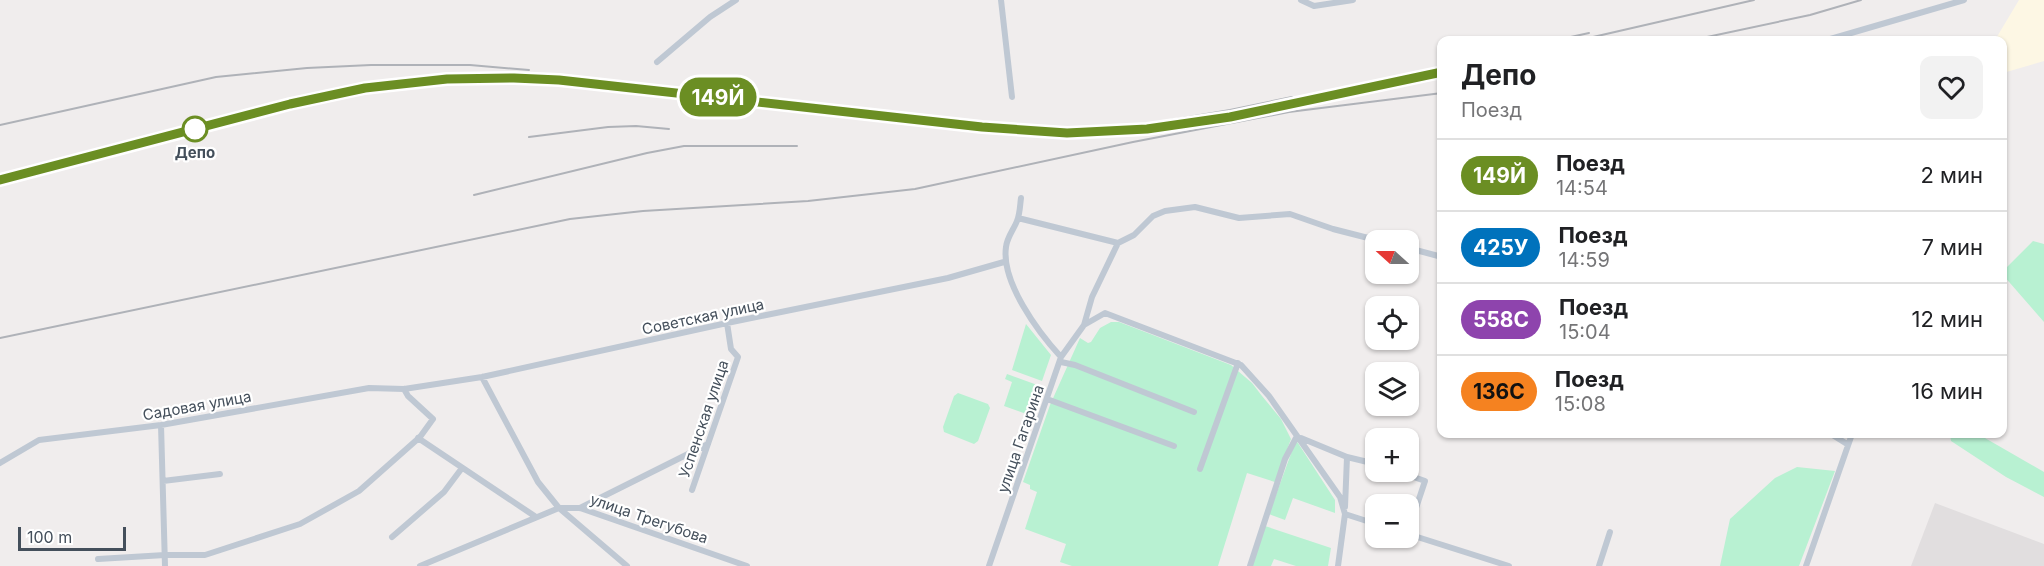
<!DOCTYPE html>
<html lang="ru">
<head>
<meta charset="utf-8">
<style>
  body { margin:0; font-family:Inter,sans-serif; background:#f2f2f2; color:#202124; height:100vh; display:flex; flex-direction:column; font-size:22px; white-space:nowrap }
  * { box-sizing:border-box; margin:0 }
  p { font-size:20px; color:#757577 }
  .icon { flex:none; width:33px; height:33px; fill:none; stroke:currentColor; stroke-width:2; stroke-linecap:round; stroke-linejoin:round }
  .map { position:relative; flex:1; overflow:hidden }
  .panel { position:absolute; left:1437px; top:36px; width:570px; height:402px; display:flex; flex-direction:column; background:#fff; border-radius:12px; box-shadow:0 2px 4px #0004 }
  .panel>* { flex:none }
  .badge { padding:0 12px; border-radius:20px; font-size:21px; line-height:39px }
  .needle { width:39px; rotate:291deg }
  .fabs { position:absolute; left:1365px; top:230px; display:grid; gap:12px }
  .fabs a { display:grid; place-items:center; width:54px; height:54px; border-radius:12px; background:#fff; box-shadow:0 2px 4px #0004; font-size:30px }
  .scale { position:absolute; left:18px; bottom:15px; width:108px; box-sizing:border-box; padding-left:6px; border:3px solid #444f5b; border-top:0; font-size:16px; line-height:21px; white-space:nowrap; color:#444f5b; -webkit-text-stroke:4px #fff; paint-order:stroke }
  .map>.badge { position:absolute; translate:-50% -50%; box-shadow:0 0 0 3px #fff }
  .round { display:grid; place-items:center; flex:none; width:63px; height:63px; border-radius:12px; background:#f2f2f2 }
  .overview { display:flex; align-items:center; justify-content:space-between; height:102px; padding:0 24px }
  h1 { font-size:28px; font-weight:700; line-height:45px }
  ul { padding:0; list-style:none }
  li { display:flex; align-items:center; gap:18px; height:72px; padding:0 24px; border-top:2px solid #e0e0e0 }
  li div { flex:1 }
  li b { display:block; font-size:22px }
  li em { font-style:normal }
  li .badge { min-width:66px; font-weight:700; text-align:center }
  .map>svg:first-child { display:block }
  .commercial { fill:#fdf7e4 }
  .education { fill:#e1dedf }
  .green { fill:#b8f1d2 }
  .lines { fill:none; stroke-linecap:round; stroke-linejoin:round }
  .street { stroke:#bfc8d3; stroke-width:6 }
  .rail { stroke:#afb2b8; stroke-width:2 }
  .line-casing { stroke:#fff; stroke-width:14 }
  .line { stroke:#6b8e23; stroke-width:9 }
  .stop-dot { fill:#fff; stroke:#6b8e23; stroke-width:3 }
  .labels { text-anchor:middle; stroke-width:4.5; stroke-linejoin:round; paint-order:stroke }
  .stop-label { font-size:15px; font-weight:bold; fill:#444f5b; stroke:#fff }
  .street-label { font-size:15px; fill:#444f5b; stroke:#fff }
</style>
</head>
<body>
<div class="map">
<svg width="2044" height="566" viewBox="0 0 2044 566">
  <rect width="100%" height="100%" fill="#f0eded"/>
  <path class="commercial" d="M2019,0H2044V61L2003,73L2002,40H1995Z"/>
  <path class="education" d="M1935,503L2044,544V566H1911Z"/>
  <path class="green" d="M2033,241L2044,244V322L2003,275V265L2006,268Z
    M1111,322H1119L1231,365L1252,383L1262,396L1281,419L1291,439L1275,482L1247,473L1218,566H1072L1060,562L1066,544L1025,529L1037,492L1030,489V485L1023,482L1050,405L1080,338L1088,343L1091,342L1100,328Z
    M1026,324L1051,355L1042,381L1012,370Z
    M1007,374L1040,386L1029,415L1004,406L1012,382L1005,379Z
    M958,393L988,404L990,408L978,441L974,444L944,432L943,427L954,396Z
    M1950,434H1978L2044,472V497L2006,477L1951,441Z
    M1296,440L1335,500V513L1293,498L1285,520L1269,514Z
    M1797,467L1835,471L1799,566H1720L1730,519L1775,478Z
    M1265,526L1331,548L1328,566H1296L1274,559L1271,566H1252Z"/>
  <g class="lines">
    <path class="street" d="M1001,0L1012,97
      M1301,0L1314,6L1353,0
      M1827,40L1964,0
      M657,62L710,17L736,0
      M1021,198C1020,205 1020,214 1017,221C1014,229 1007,237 1006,247C1001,282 1038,332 1061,357
      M1018,218L1118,243L1134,235L1153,216L1165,211L1195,207L1239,218L1290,214L1333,229L1376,240
      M1408,248L1442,257
      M1084,325L1105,313L1241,365L1269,396L1340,497L1345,514L1338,566
      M1061,362L1075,365L1194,412
      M482,377L538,482L559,508L627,566
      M1047,399L1174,446
      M161,425L165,566
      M1831,434L1847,444
      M418,438L536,517
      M1301,438L1347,457L1376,464
      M0,463L39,440L161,425L369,388L404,389L482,377L727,323L948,278L1004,262
      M1200,469L1238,363
      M1397,471L1425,481L1408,532
      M163,481L220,474
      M692,490L738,357L731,349L727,323
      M1345,507L1347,457
      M580,508L708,444
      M1345,514L1376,524
      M1408,534L1509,566
      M392,537L444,492L462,468
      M98,559L165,555H205L300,524L359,491L420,437L433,419L408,396L404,389
      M420,566L559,508H580L747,566
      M989,566L1061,357L1084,325L1092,297L1118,243
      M1250,566L1285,459L1297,436
      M1599,566L1610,532
      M1806,566L1852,434"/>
    <path class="rail" d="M1557,40L1589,33
      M1580,40L1754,0
      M1693,40L1810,15L1861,0
      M1284,105L1442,72
      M1171,120L1230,110L1292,97
      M0,125L216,77L307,68L371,65H470L529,70
      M529,137L608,127L636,126L669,129
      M0,180L333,93L400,83L447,79L514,78L559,79L982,127C1052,134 1112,134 1181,125
      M474,195L647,153L684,146H797
      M0,338L570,219L643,211L808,201L915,189L1133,142L1289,112L1442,93"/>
  </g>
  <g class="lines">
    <defs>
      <path id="line" d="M0,180L290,104L365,88L447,79L514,78L559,80L982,127L1067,133L1147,129L1230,117L1442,72"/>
    </defs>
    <use href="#line" class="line-casing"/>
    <use href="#line" class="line"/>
  </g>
  <circle class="stop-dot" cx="195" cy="129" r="12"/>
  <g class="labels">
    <g class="stop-label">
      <text x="195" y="158">Депо</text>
    </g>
    <g class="street-label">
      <text transform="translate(703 317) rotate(-12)" y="5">Советская улица</text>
      <text transform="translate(197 406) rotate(-10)" y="5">Садовая улица</text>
      <text transform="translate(704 419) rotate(-71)" y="5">Успенская улица</text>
      <text transform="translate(1021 439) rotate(-71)" y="5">улица Гагарина</text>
      <text transform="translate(649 519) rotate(19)" y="5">улица Трегубова</text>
    </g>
  </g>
</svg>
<div class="fabs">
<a><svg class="needle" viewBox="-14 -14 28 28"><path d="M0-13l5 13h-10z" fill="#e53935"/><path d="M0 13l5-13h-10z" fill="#757577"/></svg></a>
<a><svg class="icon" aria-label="locate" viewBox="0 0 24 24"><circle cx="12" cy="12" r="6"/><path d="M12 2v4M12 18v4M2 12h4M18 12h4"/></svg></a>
<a><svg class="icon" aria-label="layers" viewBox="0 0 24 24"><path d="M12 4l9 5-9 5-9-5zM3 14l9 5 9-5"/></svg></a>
<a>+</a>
<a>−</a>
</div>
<div class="scale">100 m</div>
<b class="badge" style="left:718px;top:97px;background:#6b8e23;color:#fff">149Й</b>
<section class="panel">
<div class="overview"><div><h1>Депо</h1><p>Поезд</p></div><a class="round"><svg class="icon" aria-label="heart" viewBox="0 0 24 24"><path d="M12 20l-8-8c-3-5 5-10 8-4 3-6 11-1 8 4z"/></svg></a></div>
<ul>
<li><span class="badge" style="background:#6b8e23;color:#fff">149Й</span><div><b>Поезд</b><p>14:54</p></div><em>2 мин</em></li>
<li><span class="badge" style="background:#0072bc;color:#fff">425У</span><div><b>Поезд</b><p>14:59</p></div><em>7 мин</em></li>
<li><span class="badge" style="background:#8e44ad;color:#fff">558С</span><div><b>Поезд</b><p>15:04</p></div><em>12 мин</em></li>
<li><span class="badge" style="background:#f58220;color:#111">136С</span><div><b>Поезд</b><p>15:08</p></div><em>16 мин</em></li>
</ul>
</section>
</div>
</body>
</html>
